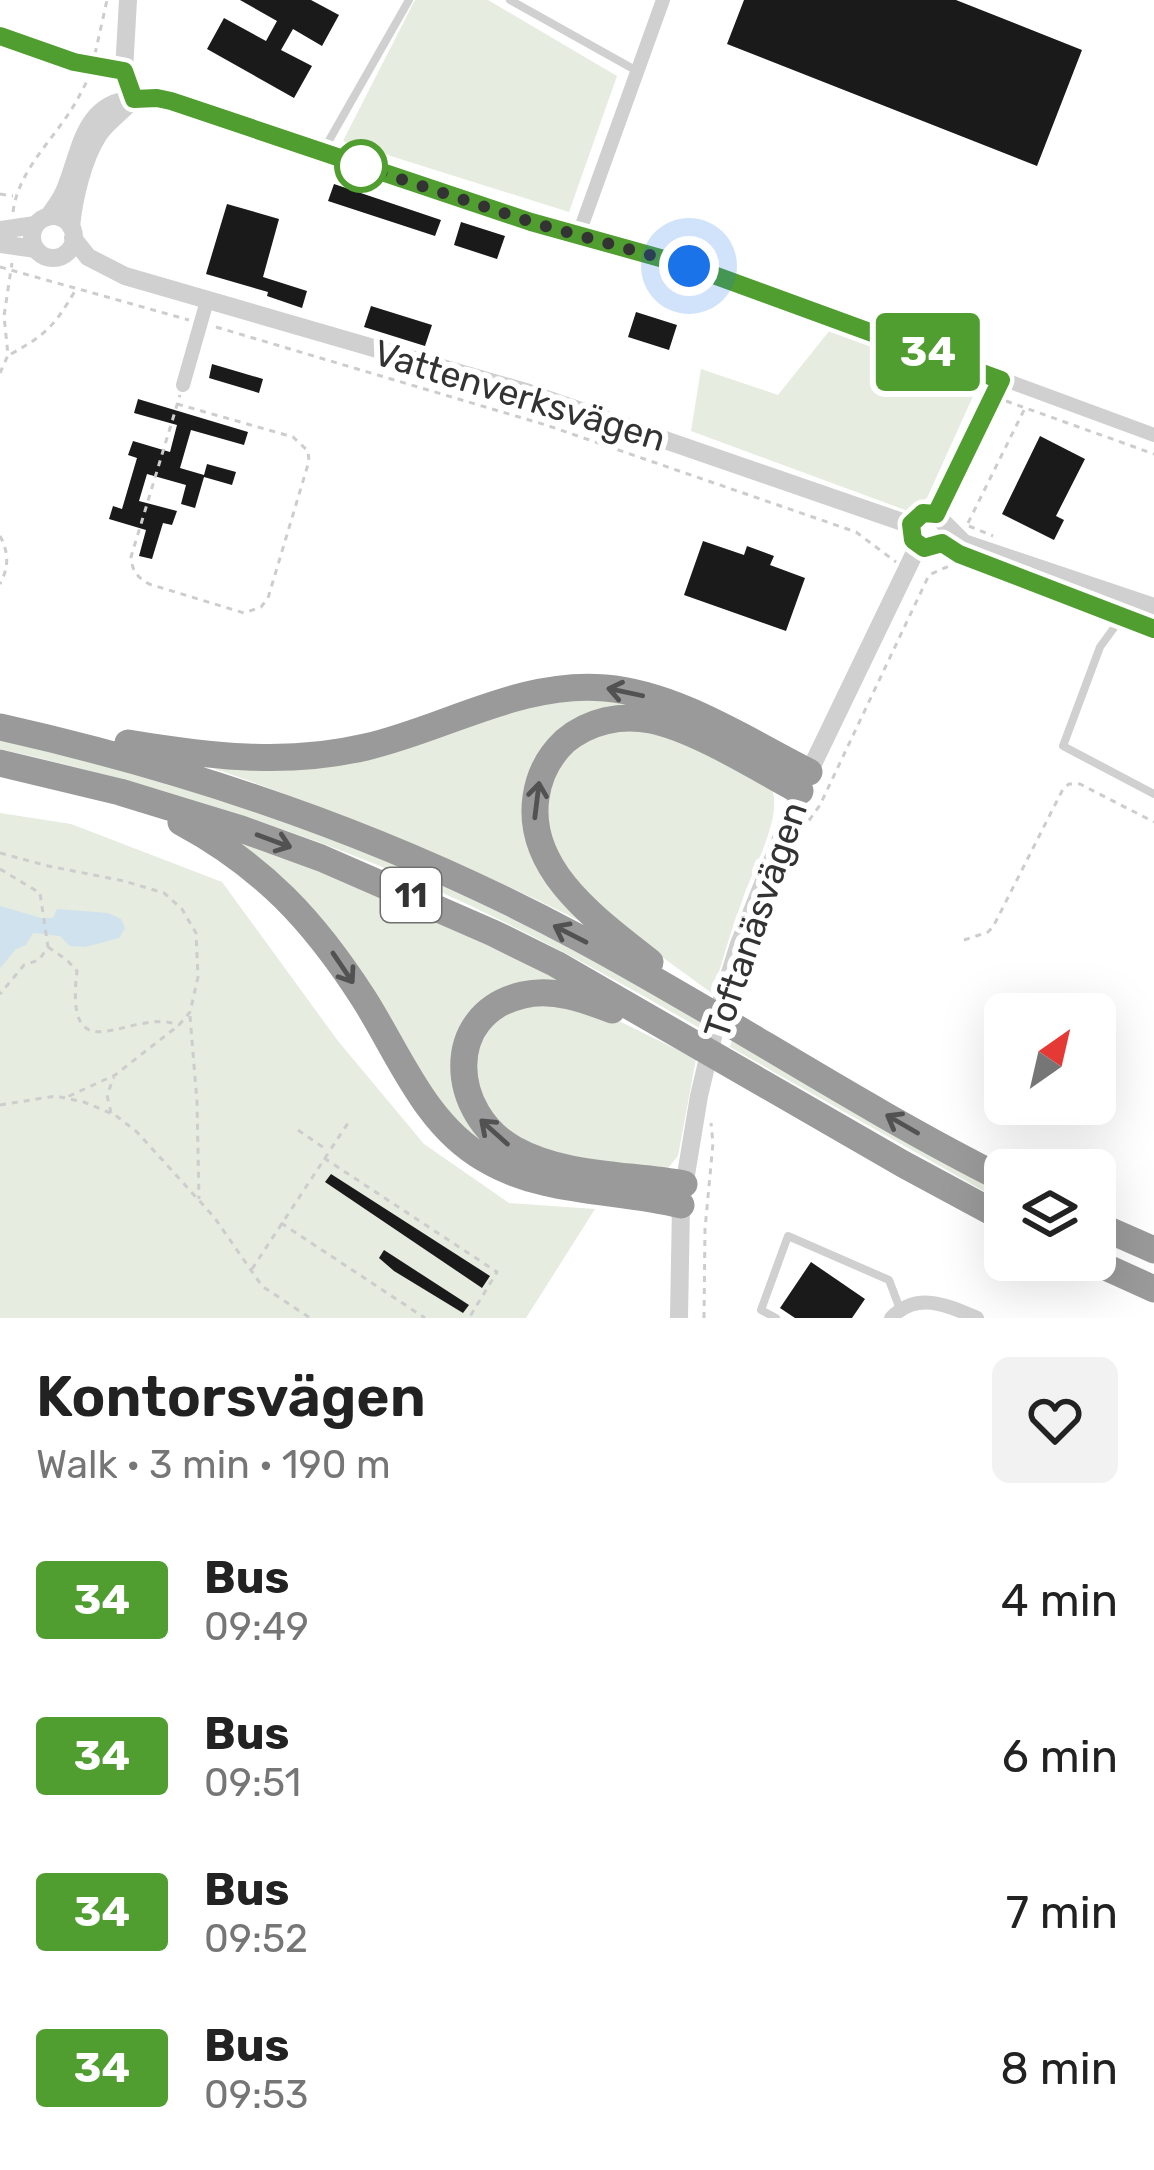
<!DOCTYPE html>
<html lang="en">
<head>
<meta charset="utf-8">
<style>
  body { margin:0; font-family:Rubik,sans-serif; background:#f2f2f2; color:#222; height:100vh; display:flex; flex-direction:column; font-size:45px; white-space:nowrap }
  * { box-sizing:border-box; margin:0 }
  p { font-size:39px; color:#767676 }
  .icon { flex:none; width:66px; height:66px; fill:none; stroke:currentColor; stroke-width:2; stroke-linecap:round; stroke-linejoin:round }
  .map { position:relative; height:1318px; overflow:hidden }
  .details { display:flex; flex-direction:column; background:#fff; flex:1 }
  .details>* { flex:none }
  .badge { padding:0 24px; border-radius:9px; font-size:42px; line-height:78px }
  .needle { width:78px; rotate:34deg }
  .controls { position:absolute; left:984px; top:993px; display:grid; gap:24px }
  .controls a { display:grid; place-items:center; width:132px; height:132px; border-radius:18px; background:#fff; box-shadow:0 12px 48px #0002; font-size:60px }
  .you { position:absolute; width:60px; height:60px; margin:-30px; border:9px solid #fff; border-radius:50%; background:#1a73e8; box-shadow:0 0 0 18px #1a73e833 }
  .map>.badge { position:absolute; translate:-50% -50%; box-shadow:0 0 0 6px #fff }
  .round { display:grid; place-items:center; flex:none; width:126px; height:126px; border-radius:18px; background:#f2f2f2 }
  .head { display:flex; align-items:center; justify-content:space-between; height:204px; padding:0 36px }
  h1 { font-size:57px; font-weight:600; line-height:90px }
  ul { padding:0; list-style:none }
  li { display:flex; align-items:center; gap:36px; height:156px; padding:0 36px }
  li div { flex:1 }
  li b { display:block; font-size:45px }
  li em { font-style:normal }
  li .badge { min-width:132px; font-weight:700; text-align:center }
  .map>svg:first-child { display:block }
  .green { fill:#e6ecdf }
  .water { fill:#cfe2ee }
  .building { fill:#1a1a1a }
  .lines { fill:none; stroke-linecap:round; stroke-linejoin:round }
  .path { stroke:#cdcdcd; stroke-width:3; stroke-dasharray:6 6; stroke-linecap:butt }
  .service { stroke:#d0d0d0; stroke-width:8 }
  .minor { stroke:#d0d0d0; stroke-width:14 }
  .tertiary { stroke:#d0d0d0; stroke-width:18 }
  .motorway { stroke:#9a9a9a; stroke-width:27 }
  .oneway { stroke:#525252 }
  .line-casing { stroke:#fff; stroke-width:27 }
  .line { stroke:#509e2f; stroke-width:18 }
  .walk { stroke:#333; stroke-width:12; stroke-dasharray:0 21.6 }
  .stop-dot { fill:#fff; stroke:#509e2f; stroke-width:6 }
  .labels { text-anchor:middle; stroke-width:12; stroke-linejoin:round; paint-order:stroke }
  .shield { fill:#fff; stroke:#707070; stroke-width:3 }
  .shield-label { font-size:33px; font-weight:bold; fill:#333 }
  .street-label { font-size:36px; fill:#333; stroke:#fff }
</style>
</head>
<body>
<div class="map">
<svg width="1154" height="1318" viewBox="0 0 1154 1318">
  <rect width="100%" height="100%" fill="#fff"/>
  <path class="green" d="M415,0H488L617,76L569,212L343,141Z
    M834,325L979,383L927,498L908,511L691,431L701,369L778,395Z
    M555,696L646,702L608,711L526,799L603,933C466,862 326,806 180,757L218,762Z
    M663,730L772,790C783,818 751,872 742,901C731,931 721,963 713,994L621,927L559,862L543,803L566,753L596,732Z
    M0,733L143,769L439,877L707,1017L703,1030C637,992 570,954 502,921C342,842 173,788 0,749Z
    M0,813L71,824L222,882L338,1041L424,1144L509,1203L595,1209L526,1318H0Z
    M225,829L554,970L570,989L467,1029L492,1142L467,1138Z
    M532,1002L615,1019L696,1059L678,1156L667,1169L657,1172L539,1152L486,1115L471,1064L495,1018Z
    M734,1033L1005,1186V1203L730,1047Z"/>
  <path class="water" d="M0,906L41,918H53L57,909L108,913L121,919L125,928L119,938L85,947L70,946L60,936L33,933L26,945L16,949L0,968Z"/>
  <path class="building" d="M240,0H311L339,15L322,46L293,29L281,50L312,66L294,98L207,49L224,18L266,41L277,21Z
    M744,0H956L1082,50L1037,166L727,44Z
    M334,184L441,220L435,236L328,201Z
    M227,204L279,219L263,277L307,291L302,308L267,296L268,292L206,274Z
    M461,222L505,236L497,259L454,245Z
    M371,306L432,325L425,346L364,327Z
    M636,312L677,325L669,350L628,337Z
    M212,364L263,379L259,393L209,378Z
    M138,399L248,432L244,445L191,430L180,468L204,475L207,464L236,472L232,485L204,477L195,508L181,504L186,485L147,474L139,501L177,511L172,525L163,523L152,559L139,556L146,530L109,519L113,506L122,509L137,458L128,455L133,441L170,452L177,425L134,413Z
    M1040,436L1085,459L1056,516L1064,520L1054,540L1002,514Z
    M703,541L744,555L747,546L774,556L770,565L805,578L786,631L684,595Z
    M331,1174L490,1276L482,1288L325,1182Z
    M384,1250L469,1305L463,1313L394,1271L379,1258Z
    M811,1262L865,1299L852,1318H795L780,1308Z"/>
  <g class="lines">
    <path class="path" d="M95,54L107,0
      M0,194L13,196
      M13,212C18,172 50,143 71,110C78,99 84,87 90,75
      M0,267L189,320
      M216,327L546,425L856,532L896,562
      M11,354C47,334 54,326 75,291
      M0,373L8,355L4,316L12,263
      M1006,401L1154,454
      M177,404L293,437L308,451L309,461L268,598L261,607L244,613L149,584C137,577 132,571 131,557L180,395
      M968,523L1026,406
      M969,526L993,536
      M0,536C9,553 9,567 0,584
      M802,830L820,805L929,575L949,566
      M0,853L48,866L124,881L164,893L182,909L196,933L198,977L190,1012L179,1025L115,1075L67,1097
      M0,869L40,893L48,947L39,960L24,965L0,994
      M964,940L988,932L993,927L1063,789L1069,784H1080L1154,822
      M48,947L67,960L77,971C64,1079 131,1006 179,1025
      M190,1016L197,1102L199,1199
      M0,1105L56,1096L84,1102L115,1115L137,1132L214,1217L262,1286L310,1318
      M111,1113L107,1095L114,1077
      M298,1130L327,1150
      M324,1158L497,1272L469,1318
      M281,1223L425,1318
      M252,1269L350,1120
      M704,1318L705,1229L713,1143L711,1123"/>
    <path class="service" d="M510,0L637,71
      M0,36L73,62L124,71
      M323,151L409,0
      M1120,615L1116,625L1100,647L1063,746L1154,794
      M776,1318L761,1310L788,1236L889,1280L900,1309"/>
    <path class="minor" d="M134,99L157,98L171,101L531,222L689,266L767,292L1154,435
      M578,236L663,0
      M183,385L207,301
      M936,515L1001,380
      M891,1318C917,1291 947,1305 977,1318"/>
    <path class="tertiary" d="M128,0L124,71L134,99
      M32 237a21 21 0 1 1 42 0a21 21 0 1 1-42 0Z
      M48,217C54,209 60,201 64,192C81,154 81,103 134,99
      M71,227C74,197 83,159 99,134C108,121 123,111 134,99
      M0,230L35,225
      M73,238L88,257L125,276L529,393L911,525
      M0,244L36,249
      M942,543L930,548L918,546L910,534L915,518L923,513L936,515L964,543L1154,607
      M946,546L959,554L1154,629
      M679,1318L681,1205L699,1096L722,999L739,944L800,791L918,546"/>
    <path class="motorway" d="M0,727C201,772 397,840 579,938C723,1015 859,1107 1005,1180
      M128,743C207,756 286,766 366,747C444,729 523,680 605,688C677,694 746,740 809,772
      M0,763L120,792L241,829L321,858L493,933L556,964L903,1164L1005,1219
      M181,822C263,866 314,921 364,999C399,1054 425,1125 485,1159C543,1194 616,1189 681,1205
      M650,962C600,922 525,871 536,797C539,776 549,756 565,741C589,721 621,714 651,720C696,729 759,769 800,791
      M612,1010C584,999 553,988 523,995C441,1014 450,1114 514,1149C564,1177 629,1174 684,1184
      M1095,1224L1154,1250
      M1090,1260L1154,1289"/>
  </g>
  <defs><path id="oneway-shaft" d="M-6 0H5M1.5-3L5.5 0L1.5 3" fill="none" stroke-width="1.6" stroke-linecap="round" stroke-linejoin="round" transform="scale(3)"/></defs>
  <g class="oneway">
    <use href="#oneway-shaft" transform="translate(625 692) rotate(-168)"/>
    <use href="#oneway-shaft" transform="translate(537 800) rotate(-83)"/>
    <use href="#oneway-shaft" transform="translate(274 841) rotate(20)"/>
    <use href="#oneway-shaft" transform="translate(570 934) rotate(-153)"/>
    <use href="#oneway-shaft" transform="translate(343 968) rotate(56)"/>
    <use href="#oneway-shaft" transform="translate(902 1124) rotate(-150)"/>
    <use href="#oneway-shaft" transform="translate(494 1132) rotate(-138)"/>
  </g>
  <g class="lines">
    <defs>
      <path id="line" d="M0,36L74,62L124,71L134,99L157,98L171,101L531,222L689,266L1001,380L936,514L923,513L911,524L913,540L924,548L942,543L959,554L1154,629"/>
    </defs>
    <use href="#line" class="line-casing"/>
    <use href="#line" class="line"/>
    <path class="walk" d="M361,166L531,222L689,266"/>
  </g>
  <circle class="stop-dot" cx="361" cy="166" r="24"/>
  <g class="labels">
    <rect class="shield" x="381" y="868" width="60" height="54" rx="9"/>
    <g class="shield-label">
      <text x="411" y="907">11</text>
    </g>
    <g class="street-label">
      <text transform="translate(520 395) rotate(17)" y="13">Vattenverksvägen</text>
      <text transform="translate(755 920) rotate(-71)" y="13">Toftanäsvägen</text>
    </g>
  </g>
</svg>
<div class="controls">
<a><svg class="needle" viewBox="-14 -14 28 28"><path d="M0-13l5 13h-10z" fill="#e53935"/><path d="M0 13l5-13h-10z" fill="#767676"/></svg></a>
<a><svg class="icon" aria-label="layers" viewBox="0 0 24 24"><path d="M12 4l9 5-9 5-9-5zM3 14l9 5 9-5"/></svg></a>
</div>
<div class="you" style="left:689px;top:266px"></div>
<b class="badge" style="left:928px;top:352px;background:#509e2f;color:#fff">34</b>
</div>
<section class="details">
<div class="head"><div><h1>Kontorsvägen</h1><p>Walk · 3 min · 190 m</p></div><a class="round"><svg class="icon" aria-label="heart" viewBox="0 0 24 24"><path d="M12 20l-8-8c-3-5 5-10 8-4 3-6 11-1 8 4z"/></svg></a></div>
<ul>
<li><span class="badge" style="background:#509e2f;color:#fff">34</span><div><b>Bus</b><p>09:49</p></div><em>4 min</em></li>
<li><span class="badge" style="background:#509e2f;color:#fff">34</span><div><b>Bus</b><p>09:51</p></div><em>6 min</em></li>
<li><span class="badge" style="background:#509e2f;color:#fff">34</span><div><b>Bus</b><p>09:52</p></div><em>7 min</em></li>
<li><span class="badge" style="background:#509e2f;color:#fff">34</span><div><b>Bus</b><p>09:53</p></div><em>8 min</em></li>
</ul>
</section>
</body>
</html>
